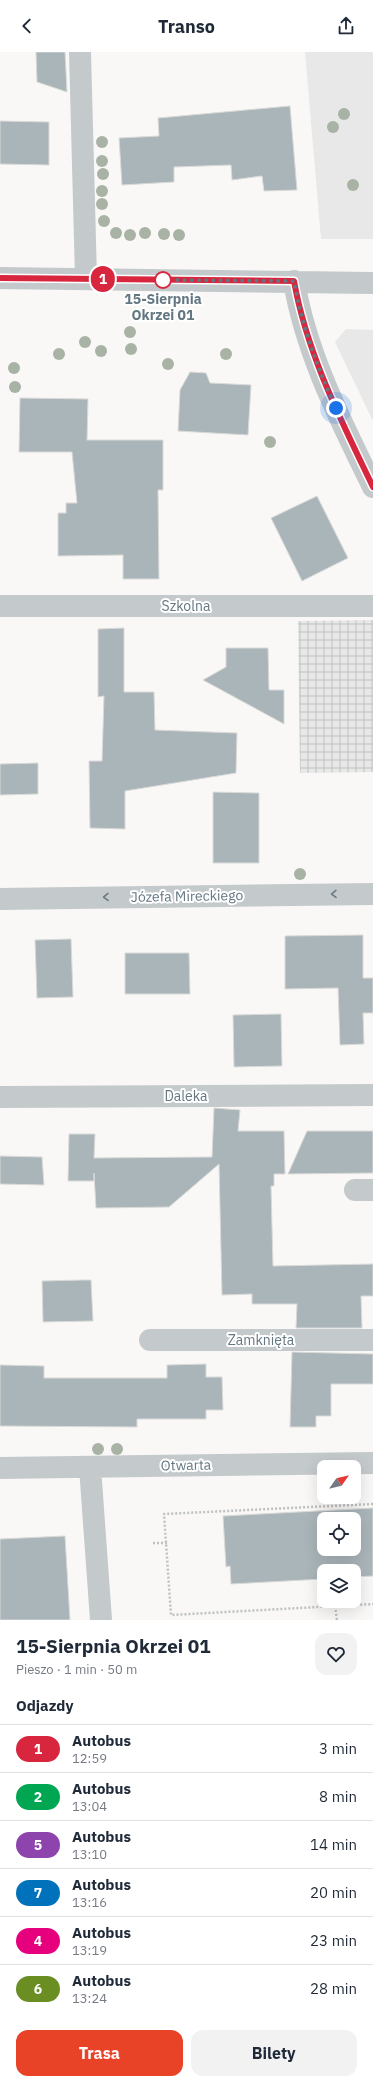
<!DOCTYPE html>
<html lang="pl">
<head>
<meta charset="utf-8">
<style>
  body { margin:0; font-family:"IBM Plex Sans",sans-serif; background:#f2f2f3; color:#1f2937; height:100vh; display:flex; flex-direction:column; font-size:15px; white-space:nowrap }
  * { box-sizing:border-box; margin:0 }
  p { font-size:13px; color:#747a83 }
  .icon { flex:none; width:22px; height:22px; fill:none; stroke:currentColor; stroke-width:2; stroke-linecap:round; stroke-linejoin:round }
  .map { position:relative; height:1568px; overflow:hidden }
  .sheet { display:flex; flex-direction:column; background:#fff; flex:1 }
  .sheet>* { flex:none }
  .badge { padding:0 8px; border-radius:13px; font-size:14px; line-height:26px }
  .needle { width:26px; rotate:56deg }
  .tools { position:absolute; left:317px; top:1408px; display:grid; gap:8px }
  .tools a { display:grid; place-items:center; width:44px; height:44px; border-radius:8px; background:#fff; box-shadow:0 4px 16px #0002; font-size:20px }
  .you { position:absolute; width:20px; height:20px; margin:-10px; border:3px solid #fff; border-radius:50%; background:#1a73e8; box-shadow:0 0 0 6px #1a73e833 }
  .map>.badge { position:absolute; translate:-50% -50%; box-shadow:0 0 0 2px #fff }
  h2 { padding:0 16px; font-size:15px; line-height:36px }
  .round { display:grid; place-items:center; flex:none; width:42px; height:42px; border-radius:12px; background:#f2f2f3 }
  .headline { display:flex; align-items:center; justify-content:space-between; height:68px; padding:0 16px }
  h1 { font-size:19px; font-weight:700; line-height:30px }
  .cta { display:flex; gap:8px; margin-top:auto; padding:8px 16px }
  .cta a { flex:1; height:46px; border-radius:12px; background:#e84227; color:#fff; font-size:16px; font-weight:700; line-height:46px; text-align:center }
  .cta a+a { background:#f2f2f3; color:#1f2937 }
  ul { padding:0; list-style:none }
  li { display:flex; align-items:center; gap:12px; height:48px; padding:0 16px; border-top:1px solid #e0e1e3 }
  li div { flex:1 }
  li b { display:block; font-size:15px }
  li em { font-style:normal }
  li .badge { min-width:44px; font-weight:700; text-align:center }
  header { display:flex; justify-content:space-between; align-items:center; height:52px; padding:0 16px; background:#fff; font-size:18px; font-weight:700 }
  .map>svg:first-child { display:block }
  .built { fill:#e7e8e7 }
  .industrial { fill:url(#industrial-grid) }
  .building { fill:#aab5b9; stroke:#dadad8; fill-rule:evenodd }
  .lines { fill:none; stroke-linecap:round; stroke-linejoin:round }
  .path { stroke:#bec1c3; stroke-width:2.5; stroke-dasharray:2 2; stroke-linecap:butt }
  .minor { stroke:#c4c9cc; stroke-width:22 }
  .tree { fill:#a9b3a5 }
  .oneway { stroke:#687b86 }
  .line-casing { stroke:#fff; stroke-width:9 }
  .line { stroke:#d7263d; stroke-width:6 }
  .walk { stroke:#637782; stroke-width:4; stroke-dasharray:0 7.2 }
  .stop-dot { fill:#fff; stroke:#d7263d; stroke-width:2 }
  .labels { text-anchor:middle; stroke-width:4; stroke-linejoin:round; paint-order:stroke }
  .stop-label { font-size:14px; font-weight:bold; fill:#637782; stroke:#fff }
  .street-label { font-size:14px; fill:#637782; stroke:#fff }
</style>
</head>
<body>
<header><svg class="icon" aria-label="back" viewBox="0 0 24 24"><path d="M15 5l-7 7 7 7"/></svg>Transo<svg class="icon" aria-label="share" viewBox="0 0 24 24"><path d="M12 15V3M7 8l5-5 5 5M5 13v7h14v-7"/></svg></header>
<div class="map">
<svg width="373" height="1568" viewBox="0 0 373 1568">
  <defs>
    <pattern id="industrial-grid" width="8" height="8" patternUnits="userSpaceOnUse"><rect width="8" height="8" fill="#e7e8e7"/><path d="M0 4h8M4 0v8" fill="none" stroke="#bfc1c1"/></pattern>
  </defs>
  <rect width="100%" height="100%" fill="#f9f8f6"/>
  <path class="built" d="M305,0H373V187H321Z
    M346,277L373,278V369L335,290Z"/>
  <path class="industrial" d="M373,568V720L300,721L298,569Z"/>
  <path class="building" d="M36,0H65L67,40L37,30Z
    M290,54L297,138L264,139L262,124L232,128L231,113L174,115V130L122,133L119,86L159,84L158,66Z
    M0,69L49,70V113L0,112Z
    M190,320L206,321L210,331L251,333L248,383L178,379L180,338Z
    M20,346L88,347L87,388H163V438H158L159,527H123V503L58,504V461H66V451H77L72,400H19Z
    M317,444L348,506L302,529L271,466Z
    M124,576V640H154L155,678L237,681L236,721L125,739V777L90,776L89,709H102L104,644L98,645V577Z
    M226,596H268L269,638H284V672L203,628L226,615Z
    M38,711V742L0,743V712Z
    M213,740L259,741V811H213Z
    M363,883V926H373V961H363L364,992L340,993L338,936L285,937V884Z
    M71,887L73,945L37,946L35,888Z
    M125,901H189L190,942H125Z
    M281,962L282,1014L234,1015L233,963Z
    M214,1056L240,1058L238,1079H284L285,1122H274V1134H271L273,1214L373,1212V1244H361L362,1276H296L297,1252H252V1242L222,1243L219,1112L169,1155L96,1156L94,1121V1129H68L69,1082H95L94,1106L212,1105Z
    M307,1079H373V1121L288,1122Z
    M0,1104L42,1105L44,1133L0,1132Z
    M83,1228H91L93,1269L43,1270L42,1229Z
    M292,1300L373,1302V1332H331V1364H316V1375H290Z
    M206,1312V1325H222L223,1358H206V1367H137V1375L0,1374V1313L44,1314V1326H167V1313Z
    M373,1456V1524L354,1525V1519H324V1527L231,1532L230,1514L226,1515L223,1464ZM324,1467H354V1497H324Z
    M65,1484L70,1568H0V1487Z"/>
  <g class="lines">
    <path class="path" d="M373,1452L164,1462L171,1563L373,1552
      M153,1491H167
      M335,1554L337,1568"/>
    <path class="minor" d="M80,0L86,226
      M0,226L373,231
      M294,229C306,302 341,369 373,435
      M0,554H373
      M0,847L373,842
      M0,1045L373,1043
      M355,1138H373
      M150,1288H373
      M90,1415L101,1568
      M0,1416L373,1411"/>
  </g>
  <g class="tree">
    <circle cx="344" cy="62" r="6"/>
    <circle cx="333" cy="75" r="6"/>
    <circle cx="102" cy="90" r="6"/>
    <circle cx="102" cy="109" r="6"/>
    <circle cx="103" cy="122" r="6"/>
    <circle cx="353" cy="133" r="6"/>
    <circle cx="102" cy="139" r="6"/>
    <circle cx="102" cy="152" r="6"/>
    <circle cx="104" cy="169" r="6"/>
    <circle cx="116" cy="181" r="6"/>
    <circle cx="145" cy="181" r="6"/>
    <circle cx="164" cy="182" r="6"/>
    <circle cx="130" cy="183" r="6"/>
    <circle cx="179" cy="183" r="6"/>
    <circle cx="130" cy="280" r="6"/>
    <circle cx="85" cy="290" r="6"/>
    <circle cx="131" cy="297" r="6"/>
    <circle cx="101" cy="299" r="6"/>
    <circle cx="59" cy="302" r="6"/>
    <circle cx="226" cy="302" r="6"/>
    <circle cx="168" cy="312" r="6"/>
    <circle cx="14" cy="316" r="6"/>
    <circle cx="15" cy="335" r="6"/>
    <circle cx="270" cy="390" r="6"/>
    <circle cx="300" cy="822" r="6"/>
    <circle cx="98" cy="1397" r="6"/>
    <circle cx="117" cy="1397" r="6"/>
  </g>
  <defs><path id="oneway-chevron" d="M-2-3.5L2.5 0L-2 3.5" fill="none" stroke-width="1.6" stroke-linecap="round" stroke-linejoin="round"/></defs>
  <g class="oneway">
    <use href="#oneway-chevron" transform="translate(334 842) rotate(179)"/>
    <use href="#oneway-chevron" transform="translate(106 845) rotate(179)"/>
  </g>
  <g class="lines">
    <defs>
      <path id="line" d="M0,226L294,229C307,302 341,368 373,435"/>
    </defs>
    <use href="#line" class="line-casing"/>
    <use href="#line" class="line"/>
    <path class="walk" d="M163,228L294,229C302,274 317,315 336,356"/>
  </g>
  <circle class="stop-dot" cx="163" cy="228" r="8"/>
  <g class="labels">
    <g class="stop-label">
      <text x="163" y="252">15-Sierpnia<tspan x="163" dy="16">Okrzei 01</tspan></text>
    </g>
    <g class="street-label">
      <text x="186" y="559">Szkolna</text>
      <text transform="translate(187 844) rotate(-1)" y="5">Józefa Mireckiego</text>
      <text x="186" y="1049">Daleka</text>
      <text x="261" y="1293">Zamknięta</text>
      <text transform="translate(186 1413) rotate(-1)" y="5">Otwarta</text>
    </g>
  </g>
</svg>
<div class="tools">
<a><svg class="needle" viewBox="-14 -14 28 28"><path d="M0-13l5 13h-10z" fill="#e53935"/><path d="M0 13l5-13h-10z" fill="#747a83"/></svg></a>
<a><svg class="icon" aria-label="locate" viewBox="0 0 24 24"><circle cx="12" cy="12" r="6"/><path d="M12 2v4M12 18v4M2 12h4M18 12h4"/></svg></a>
<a><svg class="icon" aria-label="layers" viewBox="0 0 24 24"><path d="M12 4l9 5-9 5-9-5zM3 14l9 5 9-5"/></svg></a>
</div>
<div class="you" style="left:336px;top:356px"></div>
<b class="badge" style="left:103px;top:227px;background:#d7263d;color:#fff">1</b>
</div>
<section class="sheet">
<div class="headline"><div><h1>15-Sierpnia Okrzei 01</h1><p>Pieszo · 1 min · 50 m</p></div><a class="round"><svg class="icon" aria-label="heart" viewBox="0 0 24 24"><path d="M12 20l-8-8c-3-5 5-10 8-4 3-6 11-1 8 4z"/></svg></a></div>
<h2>Odjazdy</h2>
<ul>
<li><span class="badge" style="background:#d7263d;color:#fff">1</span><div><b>Autobus</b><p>12:59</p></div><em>3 min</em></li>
<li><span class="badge" style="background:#00a651;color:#fff">2</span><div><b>Autobus</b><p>13:04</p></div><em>8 min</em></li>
<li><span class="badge" style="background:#8e44ad;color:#fff">5</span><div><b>Autobus</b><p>13:10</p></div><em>14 min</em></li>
<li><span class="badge" style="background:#0072bc;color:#fff">7</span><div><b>Autobus</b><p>13:16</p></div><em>20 min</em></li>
<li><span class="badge" style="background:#e6007e;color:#fff">4</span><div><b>Autobus</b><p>13:19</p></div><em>23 min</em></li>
<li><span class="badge" style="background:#6b8e23;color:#fff">6</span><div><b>Autobus</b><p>13:24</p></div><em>28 min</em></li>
</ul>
<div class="cta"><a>Trasa</a><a>Bilety</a></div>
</section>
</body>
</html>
